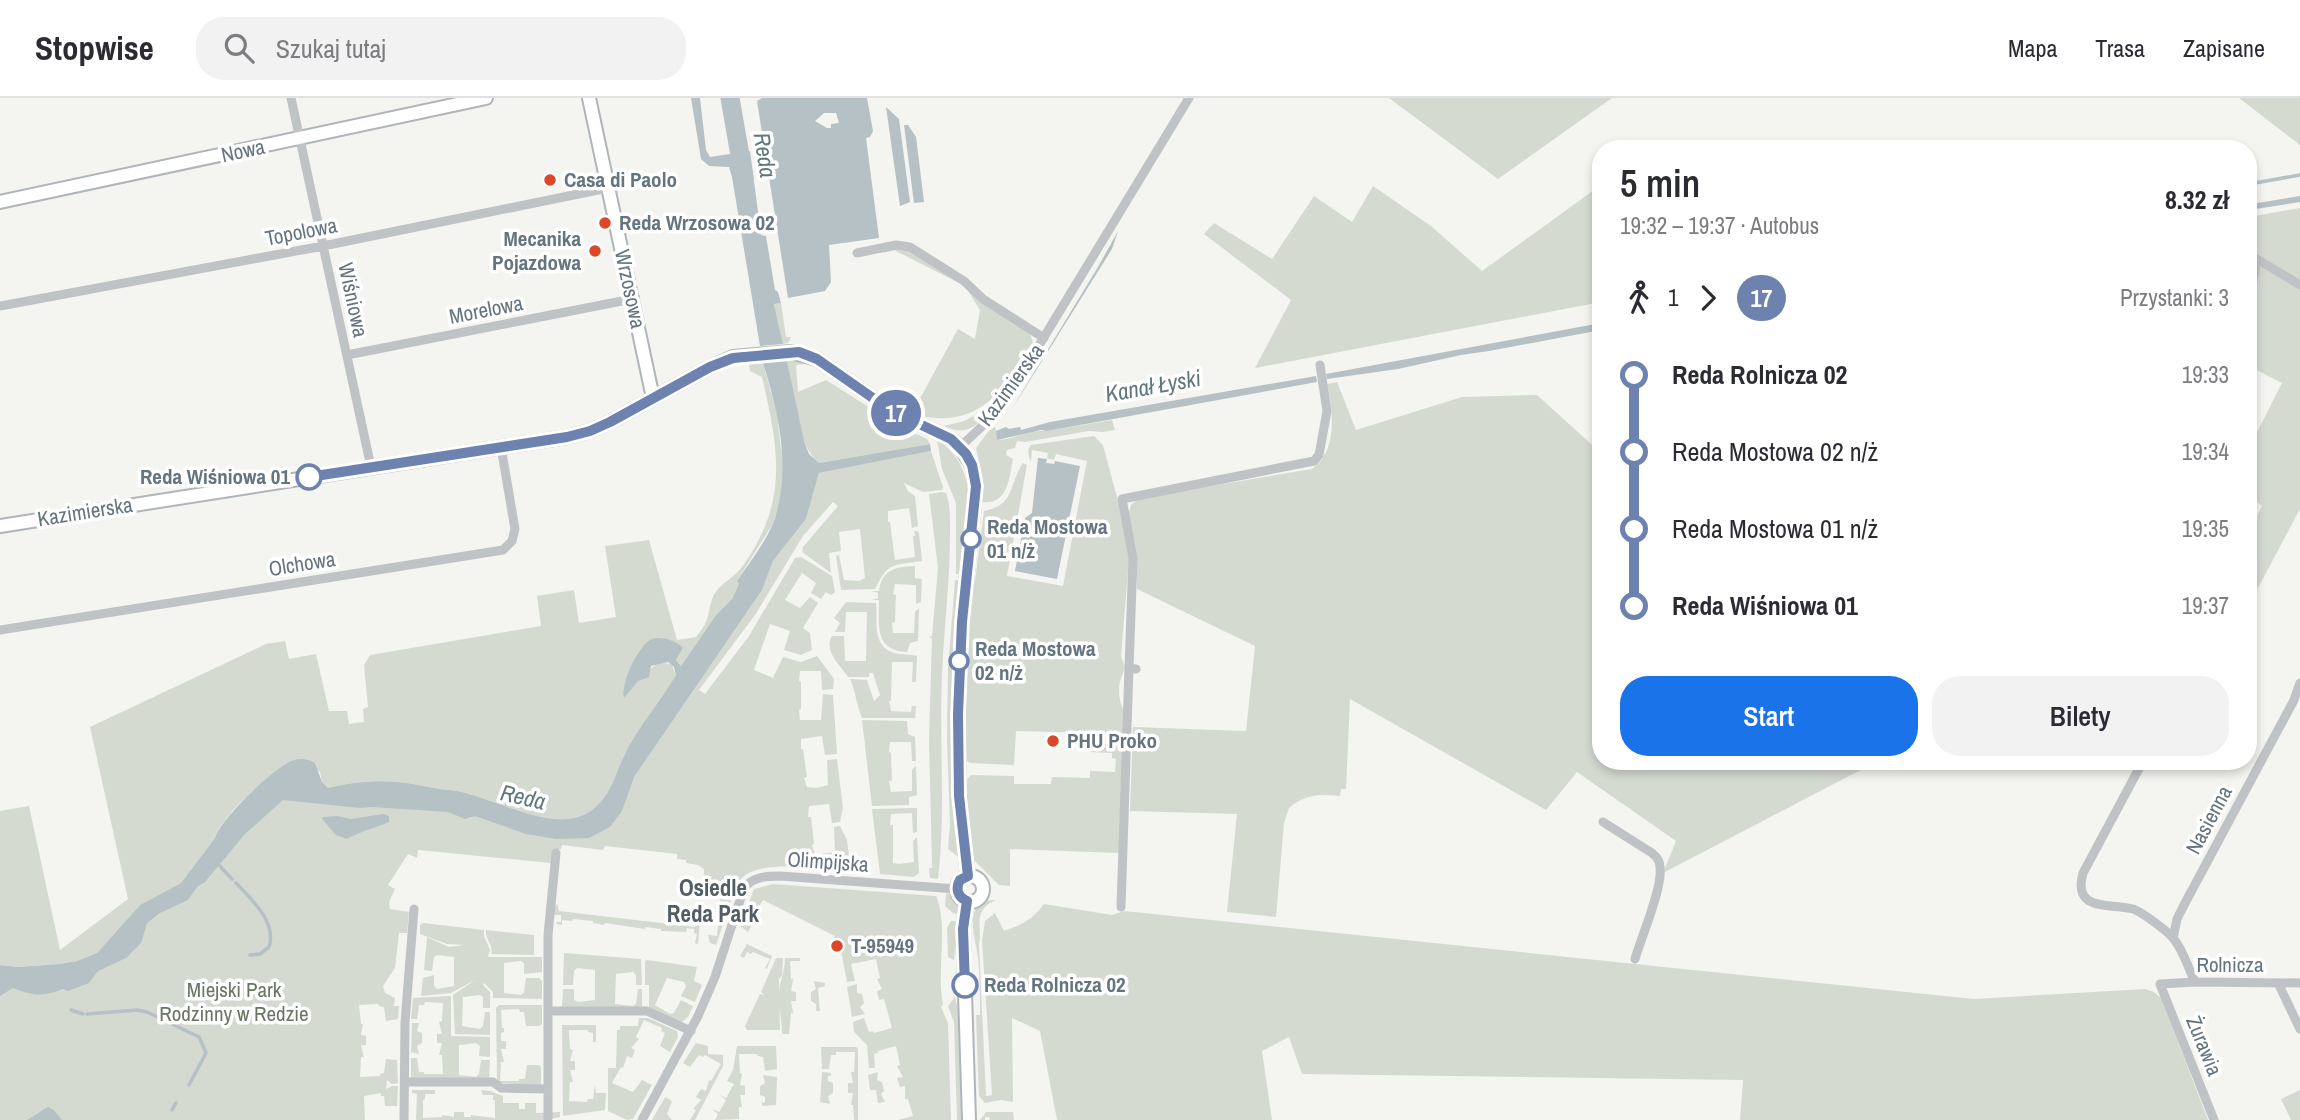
<!DOCTYPE html>
<html lang="pl">
<head>
<meta charset="utf-8">
<style>
  body { margin:0; font-family:"Archivo Narrow",sans-serif; background:#f2f2f3; color:#2b2b33; height:100vh; display:flex; flex-direction:column; font-size:26px; white-space:nowrap }
  * { box-sizing:border-box; margin:0 }
  p { font-size:23px; color:#7c7c81 }
  .icon { flex:none; width:38px; height:38px; fill:none; stroke:currentColor; stroke-width:2; stroke-linecap:round; stroke-linejoin:round }
  .map { position:relative; flex:1; overflow:hidden }
  .details { position:absolute; left:1592px; top:42px; width:665px; height:630px; display:flex; flex-direction:column; background:#fff; border-radius:28px; box-shadow:0 4px 10px #0003 }
  .details>* { flex:none }
  .badge { padding:0 14px; border-radius:23px; font-size:24px; line-height:46px }
  .map>.badge { position:absolute; translate:-50% -50%; box-shadow:0 0 0 4px #fff }
  .legs { display:flex; align-items:center; gap:10px; height:77px; padding:0 28px; font-size:23px }
  .legs p { margin-inline-start:auto }
  .overview { display:flex; align-items:center; justify-content:space-between; height:119px; padding:0 28px }
  h1 { font-size:38px; font-weight:600; line-height:52px }
  .action { display:flex; gap:14px; margin-top:auto; padding:14px 28px }
  .action a { flex:1; height:80px; border-radius:28px; background:#1a73e8; color:#fff; font-size:28px; font-weight:600; line-height:80px; text-align:center }
  .action a+a { background:#f2f2f3; color:#2b2b33 }
  ul { padding:0 28px; list-style:none }
  li { display:flex; align-items:center; gap:24px; height:77px; font-size:26px }
  li i { display:grid; place-items:center; width:10px; height:100%; margin:0 9px; background:currentColor }
  li i::after { content:''; width:18px; height:18px; margin:-9px; border:5px solid; border-radius:50%; background:#fff }
  li p { margin-inline-start:auto }
  li:first-child i { background:linear-gradient(#0000 50%,currentColor 0) }
  li:last-child i { background:linear-gradient(currentColor 50%,#0000 0) }
  header { display:flex; align-items:center; gap:42px; box-sizing:border-box; height:98px; padding:0 35px; background:#fff; border-bottom:2px solid #e1e1e2 }
  header strong { font-size:33px }
  nav { display:flex; gap:38px; margin-inline-start:auto; font-size:24px }
  .search { width:490px; height:63px; background:#f2f2f3; display:flex; align-items:center; gap:18px; box-sizing:border-box; padding:0 24px; border-radius:28px; color:#7c7c81; font-size:26px }
  .map>svg:first-child { display:block }
  .green { fill:#d5dad1 }
  .water { fill:#b5c1c4; fill-rule:evenodd }
  .lines { fill:none; stroke-linecap:round; stroke-linejoin:round }
  .stream { stroke:#b5c1c4; stroke-width:3.5 }
  .river { stroke:#b5c1c4; stroke-width:19 }
  .secondary-casing { stroke:#afb5b9; stroke-width:16 }
  .street { stroke:#bfc3c6; stroke-width:9 }
  .secondary { stroke:#fff; stroke-width:12 }
  .line-1-casing { stroke:#fff; stroke-width:16 }
  .line-1 { stroke:#6d82af; stroke-width:10 }
  .poi-dot { fill:#db4728; stroke:#fff; stroke-width:2.5 }
  .stop-1-dot { fill:#fff; stroke:#6d82af; stroke-width:3.5 }
  .labels { text-anchor:middle; stroke-width:7; stroke-linejoin:round; paint-order:stroke }
  .street-label { font-size:21px; fill:#647580; stroke:#fff }
  .poi-label { font-size:21px; font-weight:bold; fill:#647580; stroke:#fff; text-anchor:start }
  .stop-label { font-size:21px; font-weight:bold; fill:#647580; stroke:#fff; text-anchor:start }
  .park-label { font-size:21px; fill:#687762; stroke:#fff }
  .water-label { font-size:23px; font-style:italic; fill:#5f777d; stroke:#fff }
  .neighbourhood-label { font-size:23px; font-weight:bold; fill:#515e65; stroke:#fff }
</style>
</head>
<body>
<header>
<strong>Stopwise</strong>
<div class="search"><svg class="icon" aria-label="search" viewBox="0 0 24 24"><circle cx="10" cy="10" r="6"/><path d="M15 15l6 6"/></svg>Szukaj tutaj</div>
<nav><a>Mapa</a><a>Trasa</a><a>Zapisane</a></nav>
</header>
<div class="map">
<svg width="2300" height="1022" viewBox="0 0 2300 1022">
  <rect width="100%" height="100%" fill="#f4f4f0"/>
  <path class="green" d="M1389,0H1612L1498,81Z
    M2239,0H2300V47Z
    M1601,87V204L1255,270L1291,202L1204,136L1214,125L1272,161L1314,98L1352,124L1373,88L1431,128L1482,173Z
    M2300,110V411L2249,507V434L2262,408L2249,398V350L2282,285L2249,268V119Z
    M889,151L910,152L966,188L1030,235L1033,245L1026,257L1027,258L1017,275H1013C991,312 955,330 912,315L958,231L975,241L980,212L965,188L894,152L884,155Z
    M781,205L786,239H791L788,245L783,246L774,206Z
    M797,262L805,266L796,267L798,294L826,282L897,327L927,341L930,346L819,365C795,345 794,293 787,263Z
    M763,265L777,315L781,351L793,372L772,427L737,483L739,486L732,501L716,517L681,568L676,562L683,550C676,543 671,543 662,541C638,538 629,574 623,592C629,588 637,584 643,579C652,570 657,561 672,567L676,577C666,596 654,613 642,631C636,640 629,648 624,658C614,678 612,696 592,712C554,740 489,695 449,692C436,691 425,688 413,686C386,681 354,683 328,690L322,684L320,674L295,662C273,672 222,716 215,740L181,785L140,807L97,855L77,863L59,866L18,869L0,867V713L29,708L60,852L128,801L90,629L266,546L285,543L289,561L316,556L329,613H347L349,626L364,624L363,611L368,609L364,567L370,557L541,528L537,498L574,492L579,525L616,519L605,448L649,442L677,542L696,539C700,534 705,528 707,521C710,513 710,502 715,495C721,485 735,479 742,469C789,403 779,353 762,279L750,273L749,266Z
    M1337,284L1356,332L1462,299L1537,297L1601,355V663H1878L1663,775L1676,743L1577,674L1546,712L1350,601L1346,691H1341L1340,698C1320,696 1305,696 1289,710L1284,725L1276,819L1227,814L1237,716L1130,713L1133,629L1246,633L1255,548L1137,491L1136,452L1128,418L1131,407L1139,400L1312,371C1316,367 1322,363 1324,358C1336,338 1332,307 1327,286Z
    M986,312H992C976,328 967,339 944,328L964,323Z
    M1112,322L1115,332L1103,334L1089,333L1025,344L1017,343L1015,350L1007,352L1006,357L1013,361C1009,381 1008,407 982,404L983,381L976,350L991,330L995,329L998,342C1015,341 1030,331 1047,333Z
    M1094,338L1103,347L1118,403L1129,461L1121,558L1125,570C1117,586 1117,600 1125,616L1119,755L1010,751V788L999,787L971,759L964,685L971,677L1014,678V686H1051L1052,679L1090,680V673L1115,674L1116,661L1112,660V655L1091,654V635L1016,633L1014,667L970,665L965,662L966,551L971,484L975,483L984,413C1016,407 1008,387 1023,365L1027,367L1007,478L1063,488L1087,363L1056,356L1054,362L1047,360L1048,355L1032,352L1031,365C1030,359 1025,353 1031,347Z
    M937,341C984,373 967,428 961,476H956V405L942,371Z
    M931,353L943,389L942,392L923,394L904,385L908,393L915,398L918,428L912,430L909,410L888,413V424H890L895,462L915,459L913,438H915L914,433H917L919,435L922,463C892,468 889,463 875,491L841,492L836,458L839,457L844,482L859,483L865,480L860,431L839,434L841,453L829,455L831,475L802,454L803,449L838,408L833,404L803,438L755,517L699,592L705,596L749,538L795,460L801,459L832,478L835,494L831,497L826,494L821,501L811,495L816,485L802,475L785,502L800,510L810,499L818,505L803,530L810,535L812,552L801,557L784,552L790,533L770,526L754,572L773,580L783,559L801,564L817,558L834,581L833,591L822,592L821,573H800L799,583L801,584V611L799,612L800,622H821L823,596L833,597L837,656L825,657L822,638L801,641V651H803L807,679L804,680L807,689L817,690L828,687L827,662L837,661L843,710L840,724L832,725L829,706L809,708L808,719H811L814,746L812,747L815,757L835,754L834,729L840,728L847,742L851,774C825,772 760,760 742,780C737,785 735,794 733,800L721,794V791L714,790L713,794L703,791L704,771L698,767L686,765V762L677,761V756L605,748L603,752L562,747L561,751L557,752L551,765L418,752L417,760L408,756L388,787L395,791L389,804L390,811L409,814L407,835H399L395,870L383,888L385,895L395,900L394,908H399L398,921L386,923L384,909L379,908L378,906L359,907L361,926H363L361,937L366,938V947H361L364,959H361L360,979L380,978V976L384,975L386,961L397,962L398,985L392,986L387,982L386,991L392,988H398L397,1008H385L384,998H381V995L364,998L365,1022H0V890L12,886L43,893L143,826L281,697L437,708L563,735L622,713L633,679L762,492L773,463L806,421L819,375Z
    M942,394L946,395C951,409 950,423 950,437C950,484 944,530 942,577C939,645 946,713 938,781L930,780L929,770H932V765L929,642L932,540H929L932,538L938,470L929,396Z
    M915,468V480L922,481L921,504L916,506V487L895,486L893,496L896,497L895,524L892,525L893,535H914L915,514L919,510L918,543L910,545L907,554C874,552 879,527 879,502H872L878,500V495L872,493H879C882,471 896,469 915,468Z
    M955,482H960L954,558L949,557Z
    M846,504L876,505C878,523 871,547 894,555C901,557 909,556 917,558L916,584H912L913,564H892L891,603H889L891,613L911,614L912,608H916L915,620H862C856,606 856,594 850,581L867,582L874,603L880,597L873,575H869V579H848C840,567 823,553 832,538H844L845,563H866L867,514H846L845,534H835L840,525L834,520Z
    M948,567H954L952,676L960,760L948,751L950,726L947,642Z
    M862,622L907,623L908,636L915,639L916,663H912L911,644H890L889,654L891,655L892,683H889L891,694L912,693V672L916,668L917,697L909,699V707L872,708Z
    M917,710V734L913,735L912,715L891,716L890,727H893V765L899,766L914,764L913,743L917,739L919,775L914,779L880,776L872,711Z
    M773,786L936,798C949,827 936,873 943,906L941,909L948,925L951,1022H898L913,1018L908,1001H905V988L900,989L897,980L903,979L897,968L900,967L896,948L878,953V955L874,956L875,970H869L867,947L854,934L853,924L864,920L869,934L873,933L874,935L892,930L884,901L879,902L877,893L882,891L877,881L880,880L876,861L851,866L855,883L847,884L841,852L835,853L839,850V845L832,846L835,838L763,802L753,819L755,821L748,834L740,828L754,791Z
    M946,795C957,798 961,806 959,817L953,815L945,808Z
    M721,797L731,803L716,847L710,845L708,837L717,838Z
    M996,802C971,813 983,828 979,847L986,998L992,997L982,842L985,823L995,815L1004,833C1022,827 1033,821 1044,806L1112,817L1124,813L1974,901L2145,891L2154,894L2161,900L2208,1022H1740L1743,982L1302,976L1289,939L1262,953L1272,1022H1057L1040,933L1012,920L1013,1004L1001,1002L985,1005L979,998L976,917H980C980,898 980,879 978,860C976,841 960,802 996,802Z
    M557,806L559,813L695,829L697,821L700,824L698,846L695,845L697,836L694,835V831L687,830L686,834L661,833V831L645,829V831L605,825L604,827L593,825V823L573,821L572,823L562,822V827L557,826L556,824H561V817H553L554,808Z
    M951,823H958L954,862L948,859L947,830Z
    M423,825L484,832V838L490,852L488,859H542V874L524,876V865L521,863L504,865V895L521,897L524,894L526,880H539L542,883V901L493,900V894L484,885L483,887L490,894V910H483V899L480,897L463,899L462,928L480,931L483,928L485,914H490V937L455,936L453,897L475,882L451,895L421,898L423,880L434,877V888L437,891L454,888V859L437,857L434,859L432,873L424,872L427,839L449,849L464,847L447,846L420,836V827Z
    M486,832L534,837V857L491,856C494,848 485,841 486,832Z
    M747,846L772,858L767,871L765,870L770,861L753,854L751,856L747,854L744,860L740,858Z
    M564,855L641,861L642,887H636V877L633,874L616,876L615,906L633,908L636,906L638,891H642V910L562,909L563,891H574V902L578,904L595,902V872L577,870L574,873L573,887H563Z
    M776,860H783L782,877L779,881L780,932H747L745,928L760,896L765,897L761,894Z
    M785,860H800V863H790L791,881H793L791,893L796,894V903H791L793,915H791L789,936H782C782,919 776,899 781,883C783,874 785,869 785,860Z
    M647,862L697,869L694,883L702,887L695,904L681,898L686,888L684,884L667,880L655,907L670,916L674,915L681,902L693,908L688,919L682,924L649,910V887H645V863Z
    M814,883L825,885V888L818,890L820,913H816V906L811,903V894L816,891Z
    M857,886V895L862,896L864,905L860,909L865,916L852,919L847,889Z
    M451,898V938L490,939V959L479,958L480,948L476,945L459,947V977L476,979L479,976L481,962H490L489,981L411,982V960H417L419,974H424V976H443L442,957H439L442,945H437V936H442L439,924L442,923L443,905L425,904L424,907H419L417,921H411L413,900Z
    M955,899L960,918L963,1022H957L954,924L948,908Z
    M499,907H542V926L539,928H526L524,914H520L519,911L501,912L502,930H504V934L501,935V943H506V951H501L504,964H501L500,983H519V981H525L527,967H539L541,969V987L499,985L497,981L496,910Z
    M639,920H648L677,933L678,939L670,954L660,948L665,935L661,933L662,930L644,922L636,939L639,941L631,950L635,952L632,960L627,958L623,970L621,969L612,985L633,994L642,982L652,987L633,1021L627,1022L608,1013V970H616L617,932H620V928H638Z
    M412,925H419L417,933L422,935V945L417,948L419,956L411,954Z
    M562,927H596V944H593V935L588,934V932H569L570,951L573,952L570,963H575V972H570L573,984H570L569,1003L587,1004L588,1001H593L595,987L596,995H606L605,1012L563,1018Z
    M696,945L708,948V956L723,957V968L695,1022H690L696,1012L693,1011L701,1002L696,999L701,991L706,993L709,982L711,983L721,966L705,957L703,959L699,957L690,969L683,965Z
    M737,948H776L777,971L765,973L763,959L758,958L757,956H739L740,975L742,976L740,987L745,988V997H740L742,1009H739V1021L715,1022L718,1016L712,1011L719,1014L726,1002L720,997L726,1000L734,986L727,983L733,972Z
    M821,949H856L858,951V1022H854L853,1007H851L853,995H848V985H853L851,974H854L855,954H836V957H831L829,971H822Z
    M822,974L831,975V978H828V983L833,985V995L828,998L830,1006L820,1004Z
    M878,974L877,982L882,984L884,993L881,996L885,1004L878,1005L876,992H870L868,977Z
    M763,977L777,979L776,1007L762,1008V1005L765,1004V999L760,997V988L765,985Z
    M412,992H435V996H425V1001L423,1002V1020L442,1019V1017L454,1019V1014H464V1019H471V1017L495,1020V1002H493V997H483L481,992L490,993L503,998V1005H519V1011H525V1005H536V1015L560,1014V1019L546,1022H416L417,996L412,995Z
    M2300,992V1022H2291L2281,1001Z
    M665,999L672,1003L667,1016L672,1022H652Z
    M986,1014H1013L1014,1022H990L989,1019H985V1022H980Z"/>
  <path class="water" d="M691,0H700L706,52L710,59L750,53L761,137L766,138L775,192L778,194L781,205L774,206L783,246L760,248L732,79L729,69L709,68L701,61Z
    M725,0H737L745,44L732,47Z
    M762,0H867L873,33L870,39L866,40L879,140L829,147L831,184L825,193L788,200L757,3ZM824,15H836L839,25L831,26V30H827L815,23Z
    M886,9L899,21L910,104L900,108Z
    M904,27H908L916,39L924,104L914,105Z
    M2300,98V104L2249,112V108L2252,106Z
    M1118,133L1112,151L1010,314L1098,169Z
    M1601,225V232L1489,253L1461,257L1398,271L1327,281L1326,276Z
    M787,263L804,343L809,356L819,365L930,346L931,353L819,375L806,421L773,463L762,492L634,679L622,713L610,729L589,740L556,741L526,736L475,718L465,721L448,714L372,709L359,710L283,702L245,736L205,784L197,789L188,802L160,815L147,825L141,845L126,860L98,873L89,885L68,893L63,891C42,899 33,898 13,890L0,898V867L18,869L59,866L77,863L97,855L140,807L181,785L215,740C220,721 275,668 294,662C301,660 309,661 315,665L322,684L328,690C354,683 386,681 413,686C425,688 437,691 449,692C489,695 554,740 592,712C612,696 614,678 624,658C636,632 661,603 676,577L674,569L668,564L651,568L649,579L638,583L624,600C620,587 638,546 652,541C661,538 677,543 683,550L676,562L681,568L716,517L732,501L739,486L737,483C751,462 771,438 777,413C790,364 778,312 763,265Z
    M1316,278L1317,284L1047,333L1041,332L997,342L996,333L1006,329L1009,331L1020,329L1021,332L1050,324Z
    M1038,360L1047,361L1046,365L1054,366L1055,363L1080,368L1057,481L1015,473L1025,420L1032,415Z
    M383,716L389,718V724C375,730 361,733 347,741L336,737L322,721L323,719L337,718L351,721Z
    M48,1009L54,1012L62,1022H27Z"/>
  <g class="lines">
    <path class="stream" d="M2249,86L2300,77
      M217,765L232,781
      M236,785C252,802 277,824 269,849L260,856L250,857
      M71,912L83,916
      M87,916L137,912L147,914L199,939L206,955L189,987
      M172,1012L176,1005"/>
    <path class="river" d="M730,0L744,80"/>
    <defs>
      <path id="secondary" d="M589,0L653,300
        M0,104L486,0
        M0,428L567,339L590,333L610,324L710,269L733,259L791,254L817,261L890,312L951,341L960,349L972,367L976,388L962,524L958,616L959,698L968,778
        M957 791a13 13 0 1 1 26 0a13 13 0 1 1-26 0Z
        M967,803L963,831L969,1022"/>
    </defs>
    <use href="#secondary" class="secondary-casing"/>
    <path class="street" d="M291,0L371,369
      M2249,150C2259,166 2255,178 2249,195
      M857,155L896,147L910,149L964,183L983,201L1044,240
      M2255,160L2300,187
      M0,208L323,148L608,90
      M347,257L632,201
      M960,349L993,318L1018,282L1189,0
      M0,532L503,452L512,443L515,431L501,349
      M1129,570L1133,460L1122,401L1314,363L1319,357L1327,313L1320,267
      M2143,663L2083,775C2072,814 2110,805 2133,811C2142,814 2166,832 2173,840C2183,851 2188,870 2195,884
      M1603,724L1652,755C1657,759 1660,763 1660,769C1663,789 1641,840 1635,861
      M1121,809L1129,570L1136,571
      M2173,840L2177,821L2184,807L2294,602L2300,585
      M2278,885L2300,931
      M548,913H647L691,933
      M405,984H493L501,990L548,991
      M548,1020V837L556,755
      M404,1022L405,924L414,811
      M642,1022L698,918L715,879L744,790C753,779 766,778 780,778L957,791
      M2214,1022L2160,886L2195,884L2300,885"/>
    <use href="#secondary" class="secondary"/>
  </g>
  <g class="lines">
    <defs>
      <path id="line-1" d="M309,379L567,339L590,333L610,324L710,269L733,260L799,254L817,261L890,312L951,341L966,356L972,367L976,388L962,524L958,616L959,698L968,778L960,782C955,791 958,799 967,803L963,831L965,887"/>
    </defs>
    <use href="#line-1" class="line-1-casing"/>
    <use href="#line-1" class="line-1"/>
  </g>
  <g class="poi-dot">
    <circle cx="550" cy="82" r="7"/>
    <circle cx="605" cy="125" r="7"/>
    <circle cx="595" cy="153" r="7"/>
    <circle cx="1053" cy="643" r="7"/>
    <circle cx="837" cy="848" r="7"/>
  </g>
  <g class="stop-1-dot">
    <circle cx="309" cy="379" r="12"/>
    <circle cx="971" cy="441" r="9"/>
    <circle cx="959" cy="563" r="9"/>
    <circle cx="965" cy="887" r="12"/>
  </g>
  <g class="labels">
    <g class="street-label">
      <text transform="translate(243 53) rotate(-12)" y="7">Nowa</text>
      <text transform="translate(301 134) rotate(-11)" y="7">Topolowa</text>
      <text transform="translate(630 191) rotate(78)" y="7">Wrzosowa</text>
      <text transform="translate(353 202) rotate(78)" y="7">Wiśniowa</text>
      <text transform="translate(486 212) rotate(-11)" y="7">Morelowa</text>
      <text transform="translate(1011 287) rotate(-54)" y="7">Kazimierska</text>
      <text transform="translate(85 414) rotate(-9)" y="7">Kazimierska</text>
      <text transform="translate(302 466) rotate(-9)" y="7">Olchowa</text>
      <text transform="translate(2209 722) rotate(-62)" y="7">Nasienna</text>
      <text transform="translate(828 764) rotate(4)" y="7">Olimpijska</text>
      <text x="2230" y="874">Rolnicza</text>
      <text transform="translate(2204 948) rotate(68)" y="7">Żurawia</text>
    </g>
    <g class="poi-label">
      <text x="564" y="89">Casa di Paolo</text>
      <text x="619" y="132">Reda Wrzosowa 02</text>
      <text x="581" y="148" text-anchor="end">Mecanika<tspan x="581" dy="24">Pojazdowa</tspan></text>
      <text x="1067" y="650">PHU Proko</text>
      <text x="851" y="855">T-95949</text>
    </g>
    <g class="stop-label">
      <text x="290" y="386" text-anchor="end">Reda Wiśniowa 01</text>
      <text x="987" y="436">Reda Mostowa<tspan x="987" dy="24">01 n/ż</tspan></text>
      <text x="975" y="558">Reda Mostowa<tspan x="975" dy="24">02 n/ż</tspan></text>
      <text x="984" y="894">Reda Rolnicza 02</text>
    </g>
    <g class="park-label">
      <text x="234" y="899">Miejski Park<tspan x="234" dy="24">Rodzinny w Redzie</tspan></text>
    </g>
    <g class="water-label">
      <text transform="translate(765 57) rotate(81)" y="8">Reda</text>
      <text transform="translate(1153 288) rotate(-10)" y="8">Kanał Łyski</text>
      <text transform="translate(523 699) rotate(13)" y="8">Reda</text>
    </g>
    <g class="neighbourhood-label">
      <text x="713" y="798">Osiedle<tspan x="713" dy="26">Reda Park</tspan></text>
    </g>
  </g>
</svg>
<b class="badge" style="left:896px;top:315px;background:#6d82af;color:#fff">17</b>
<section class="details">
<div class="overview"><div><h1>5 min</h1><p>19:32 – 19:37 · Autobus</p></div><b>8.32 zł</b></div>
<div class="legs"><svg class="icon" aria-label="walk" viewBox="0 0 24 24"><circle cx="13" cy="4" r="2"/><path d="M13 8l-2 6 4 7M11 14l-3 7M7 12l3-4h3l4 4"/></svg>1<svg class="icon" aria-label="forward" viewBox="0 0 24 24"><path d="M9 5l7 7-7 7"/></svg><b class="badge" style="background:#6d82af;color:#fff">17</b><p>Przystanki: 3</p></div>
<ul>
<li><i style="color:#6d82af"></i><b>Reda Rolnicza 02</b><p>19:33</p></li>
<li><i style="color:#6d82af"></i><span>Reda Mostowa 02 n/ż</span><p>19:34</p></li>
<li><i style="color:#6d82af"></i><span>Reda Mostowa 01 n/ż</span><p>19:35</p></li>
<li><i style="color:#6d82af"></i><b>Reda Wiśniowa 01</b><p>19:37</p></li>
</ul>
<div class="action"><a>Start</a><a>Bilety</a></div>
</section>
</div>
</body>
</html>
